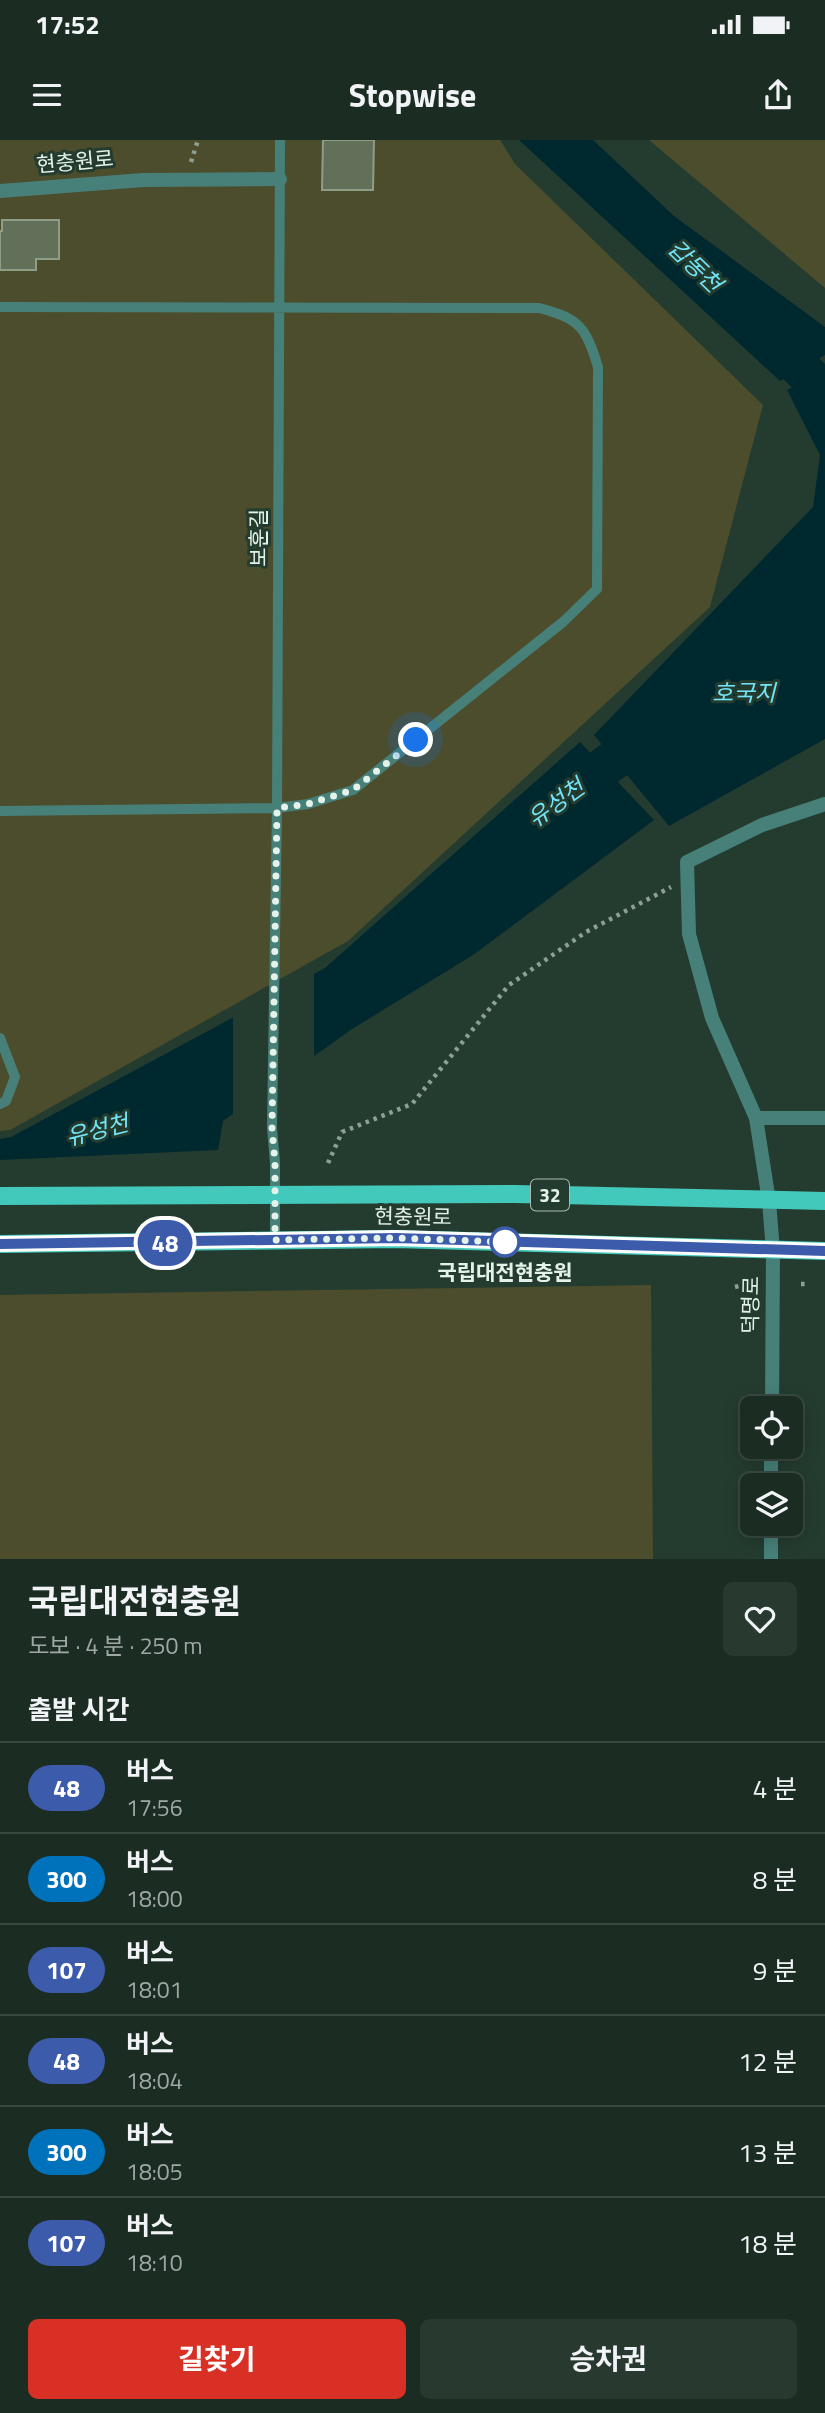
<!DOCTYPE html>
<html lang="ko">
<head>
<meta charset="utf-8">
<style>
  body { margin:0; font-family:"Titillium Web","Noto Sans KR",sans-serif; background:#283930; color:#f1f3f6; height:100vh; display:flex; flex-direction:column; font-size:26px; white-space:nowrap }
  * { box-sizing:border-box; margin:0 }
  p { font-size:23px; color:#a0a8a6 }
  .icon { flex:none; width:38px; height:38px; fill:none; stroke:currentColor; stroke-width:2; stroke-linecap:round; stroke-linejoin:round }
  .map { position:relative; height:1419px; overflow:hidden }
  .side { display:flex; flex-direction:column; background:#1b2d23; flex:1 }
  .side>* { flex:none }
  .badge { padding:0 14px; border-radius:23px; font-size:24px; line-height:46px }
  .buttons { position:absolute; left:740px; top:1256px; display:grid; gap:14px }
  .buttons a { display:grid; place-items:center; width:63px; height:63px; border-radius:10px; background:#1b2d23; box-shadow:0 4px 18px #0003,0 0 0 2px #394941; font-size:35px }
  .you { position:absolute; width:35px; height:35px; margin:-18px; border:5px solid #fff; border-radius:50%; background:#1a73e8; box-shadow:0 0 0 10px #1a73e833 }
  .map>.badge { position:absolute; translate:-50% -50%; box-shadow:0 0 0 4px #fff }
  h2 { padding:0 28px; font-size:26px; line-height:63px }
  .round { display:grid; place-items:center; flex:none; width:74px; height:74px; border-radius:10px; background:#283930 }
  .head { display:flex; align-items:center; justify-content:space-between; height:119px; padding:0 28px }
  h1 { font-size:33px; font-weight:700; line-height:52px }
  .action { display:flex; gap:14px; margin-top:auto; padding:14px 28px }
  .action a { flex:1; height:80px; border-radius:10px; background:#d93025; color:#fff; font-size:28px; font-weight:700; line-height:80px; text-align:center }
  .action a+a { background:#283930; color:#f1f3f6 }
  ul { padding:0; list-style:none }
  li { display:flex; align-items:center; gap:21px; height:91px; padding:0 28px; border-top:2px solid #394941 }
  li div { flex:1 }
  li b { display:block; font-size:26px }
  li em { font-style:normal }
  li .badge { min-width:77px; font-weight:700; text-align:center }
  .status { display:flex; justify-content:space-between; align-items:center; height:49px; padding:0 35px; background:#1b2d23; direction:ltr }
  .status svg { height:19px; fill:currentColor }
  header { display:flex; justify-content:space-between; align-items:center; height:91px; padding:0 28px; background:#1b2d23; font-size:32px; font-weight:700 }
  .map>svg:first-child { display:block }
  .green { fill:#4c4d2c }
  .water { fill:#00282f }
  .pier { fill:#243c2f }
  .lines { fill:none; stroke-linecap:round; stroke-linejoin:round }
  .river { stroke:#00282f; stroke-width:40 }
  .building { fill:#62705a; stroke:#8e9d86; stroke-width:2 }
  .path { stroke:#8da095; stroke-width:4.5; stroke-dasharray:3.5 5; stroke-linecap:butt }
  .lane { stroke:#478079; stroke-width:10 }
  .street { stroke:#478079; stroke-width:14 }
  .primary { stroke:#43c9bb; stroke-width:18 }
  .line-casing { stroke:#fff; stroke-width:16 }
  .line { stroke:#3d5bab; stroke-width:10 }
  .walk { stroke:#e4f2ea; stroke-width:7; stroke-dasharray:0 12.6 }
  .stop-dot { fill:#fff; stroke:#3d5bab; stroke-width:3.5 }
  .labels { text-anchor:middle; stroke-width:6; stroke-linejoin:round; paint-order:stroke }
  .shield { fill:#243c2f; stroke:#aabbb2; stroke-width:2 }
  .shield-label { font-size:19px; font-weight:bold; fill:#e4f2ea }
  .street-label { font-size:21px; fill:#e4f2ea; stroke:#243c2f }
  .stop-label { font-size:21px; font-weight:bold; fill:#e4f2ea; stroke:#243c2f }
  .water-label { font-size:23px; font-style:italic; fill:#73e4f8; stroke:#243c2f }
</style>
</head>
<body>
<div class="status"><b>17:52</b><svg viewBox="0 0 49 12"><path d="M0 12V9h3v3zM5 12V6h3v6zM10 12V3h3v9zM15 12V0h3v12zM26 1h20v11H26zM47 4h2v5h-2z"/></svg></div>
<header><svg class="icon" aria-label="menu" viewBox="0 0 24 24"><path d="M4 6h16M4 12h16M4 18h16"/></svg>Stopwise<svg class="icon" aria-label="share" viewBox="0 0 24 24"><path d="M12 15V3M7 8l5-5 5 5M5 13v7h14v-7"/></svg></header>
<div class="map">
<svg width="825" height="1419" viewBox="0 0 825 1419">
  <rect width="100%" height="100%" fill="#243c2f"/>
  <path class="green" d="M0,0H500L515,24L763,265L710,467L348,801L10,990L0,991Z
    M649,0H825V148Z
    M651,1145L653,1419H0V1155Z"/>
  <path class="water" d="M519,0H593L674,76L825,187V215L780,241Z
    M825,229V599L669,686L594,595L813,367L820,315L787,250Z
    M580,602L654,680L473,815L352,889L223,981L218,1010L0,1020V999L11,997L325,828Z"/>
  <path class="pier" d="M314,830V920L233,978V873Z"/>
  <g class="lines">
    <path class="river" d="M762,190L825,252
      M559,660L659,587"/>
  </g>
  <path class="building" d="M323,0H374L373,50H322Z
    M2,80H59V119H36V130H0V91H2Z"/>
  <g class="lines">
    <path class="path" d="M191,22L198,0
      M328,1023L342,992L412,964L509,845L586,792L671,747
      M801,1144H805
      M735,1147L743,1145"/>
    <path class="lane" d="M0,167L539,168C580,178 586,188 598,227L597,449L563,482L353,650L308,664L277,668L0,671
      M0,898L15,937L6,961L0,964
      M275,1100V1023L272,988L277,668L280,0"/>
    <path class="street" d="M0,51L143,40L280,39
      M756,978H825
      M772,1269L773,1111L769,1061L756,978L712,878L689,794L687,722L762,685L825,664
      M771,1346V1307
      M771,1419V1384"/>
    <path class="primary" d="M0,1056L515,1054L825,1061
      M0,1104L396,1099L825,1111"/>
  </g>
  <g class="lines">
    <defs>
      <path id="line" d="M0,1104L396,1098L825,1111"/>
    </defs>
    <use href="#line" class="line-casing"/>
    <use href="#line" class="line"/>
    <path class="walk" d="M416,600L353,650L308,664L277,668L272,988L275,1023V1100L396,1098L505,1102"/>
  </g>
  <circle class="stop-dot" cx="505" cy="1102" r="14"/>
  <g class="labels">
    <rect class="shield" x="531" y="1039.5" width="38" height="31" rx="5"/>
    <g class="shield-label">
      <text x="550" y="1062">32</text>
    </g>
    <g class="street-label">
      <text transform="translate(75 22) rotate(-5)" y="7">현충원로</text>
      <text transform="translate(259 398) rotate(-90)" y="7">보훈길</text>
      <text transform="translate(413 1077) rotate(1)" y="7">현충원로</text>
      <text transform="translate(751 1165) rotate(-89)" y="7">덕명로</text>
    </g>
    <g class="stop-label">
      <text x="505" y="1140">국립대전현충원</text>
    </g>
    <g class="water-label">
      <text transform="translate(695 126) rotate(44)" y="8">갑동천</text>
      <text x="744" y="561">호국지</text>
      <text transform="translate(556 663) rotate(-36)" y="8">유성천</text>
      <text transform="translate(97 990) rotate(-14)" y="8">유성천</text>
    </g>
  </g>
</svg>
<div class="buttons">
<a><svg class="icon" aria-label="locate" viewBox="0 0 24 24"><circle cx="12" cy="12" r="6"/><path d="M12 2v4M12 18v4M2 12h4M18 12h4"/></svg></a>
<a><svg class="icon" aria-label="layers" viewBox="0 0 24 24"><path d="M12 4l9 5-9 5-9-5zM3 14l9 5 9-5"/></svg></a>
</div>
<div class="you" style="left:416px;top:600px"></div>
<b class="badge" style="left:165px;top:1103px;background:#3d5bab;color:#fff">48</b>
</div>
<section class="side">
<div class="head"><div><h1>국립대전현충원</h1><p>도보 · 4 분 · 250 m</p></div><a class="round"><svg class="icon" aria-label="heart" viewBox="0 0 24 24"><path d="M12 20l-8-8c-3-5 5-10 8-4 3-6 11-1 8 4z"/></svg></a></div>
<h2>출발 시간</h2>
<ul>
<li><span class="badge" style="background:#3d5bab;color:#fff">48</span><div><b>버스</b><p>17:56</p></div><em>4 분</em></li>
<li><span class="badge" style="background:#0072bc;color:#fff">300</span><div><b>버스</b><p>18:00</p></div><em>8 분</em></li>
<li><span class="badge" style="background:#3d5bab;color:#fff">107</span><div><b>버스</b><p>18:01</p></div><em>9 분</em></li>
<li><span class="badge" style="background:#3d5bab;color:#fff">48</span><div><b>버스</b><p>18:04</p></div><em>12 분</em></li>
<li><span class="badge" style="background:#0072bc;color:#fff">300</span><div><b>버스</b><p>18:05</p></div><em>13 분</em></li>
<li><span class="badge" style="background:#3d5bab;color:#fff">107</span><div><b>버스</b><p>18:10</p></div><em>18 분</em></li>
</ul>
<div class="action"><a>길찾기</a><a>승차권</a></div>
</section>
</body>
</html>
